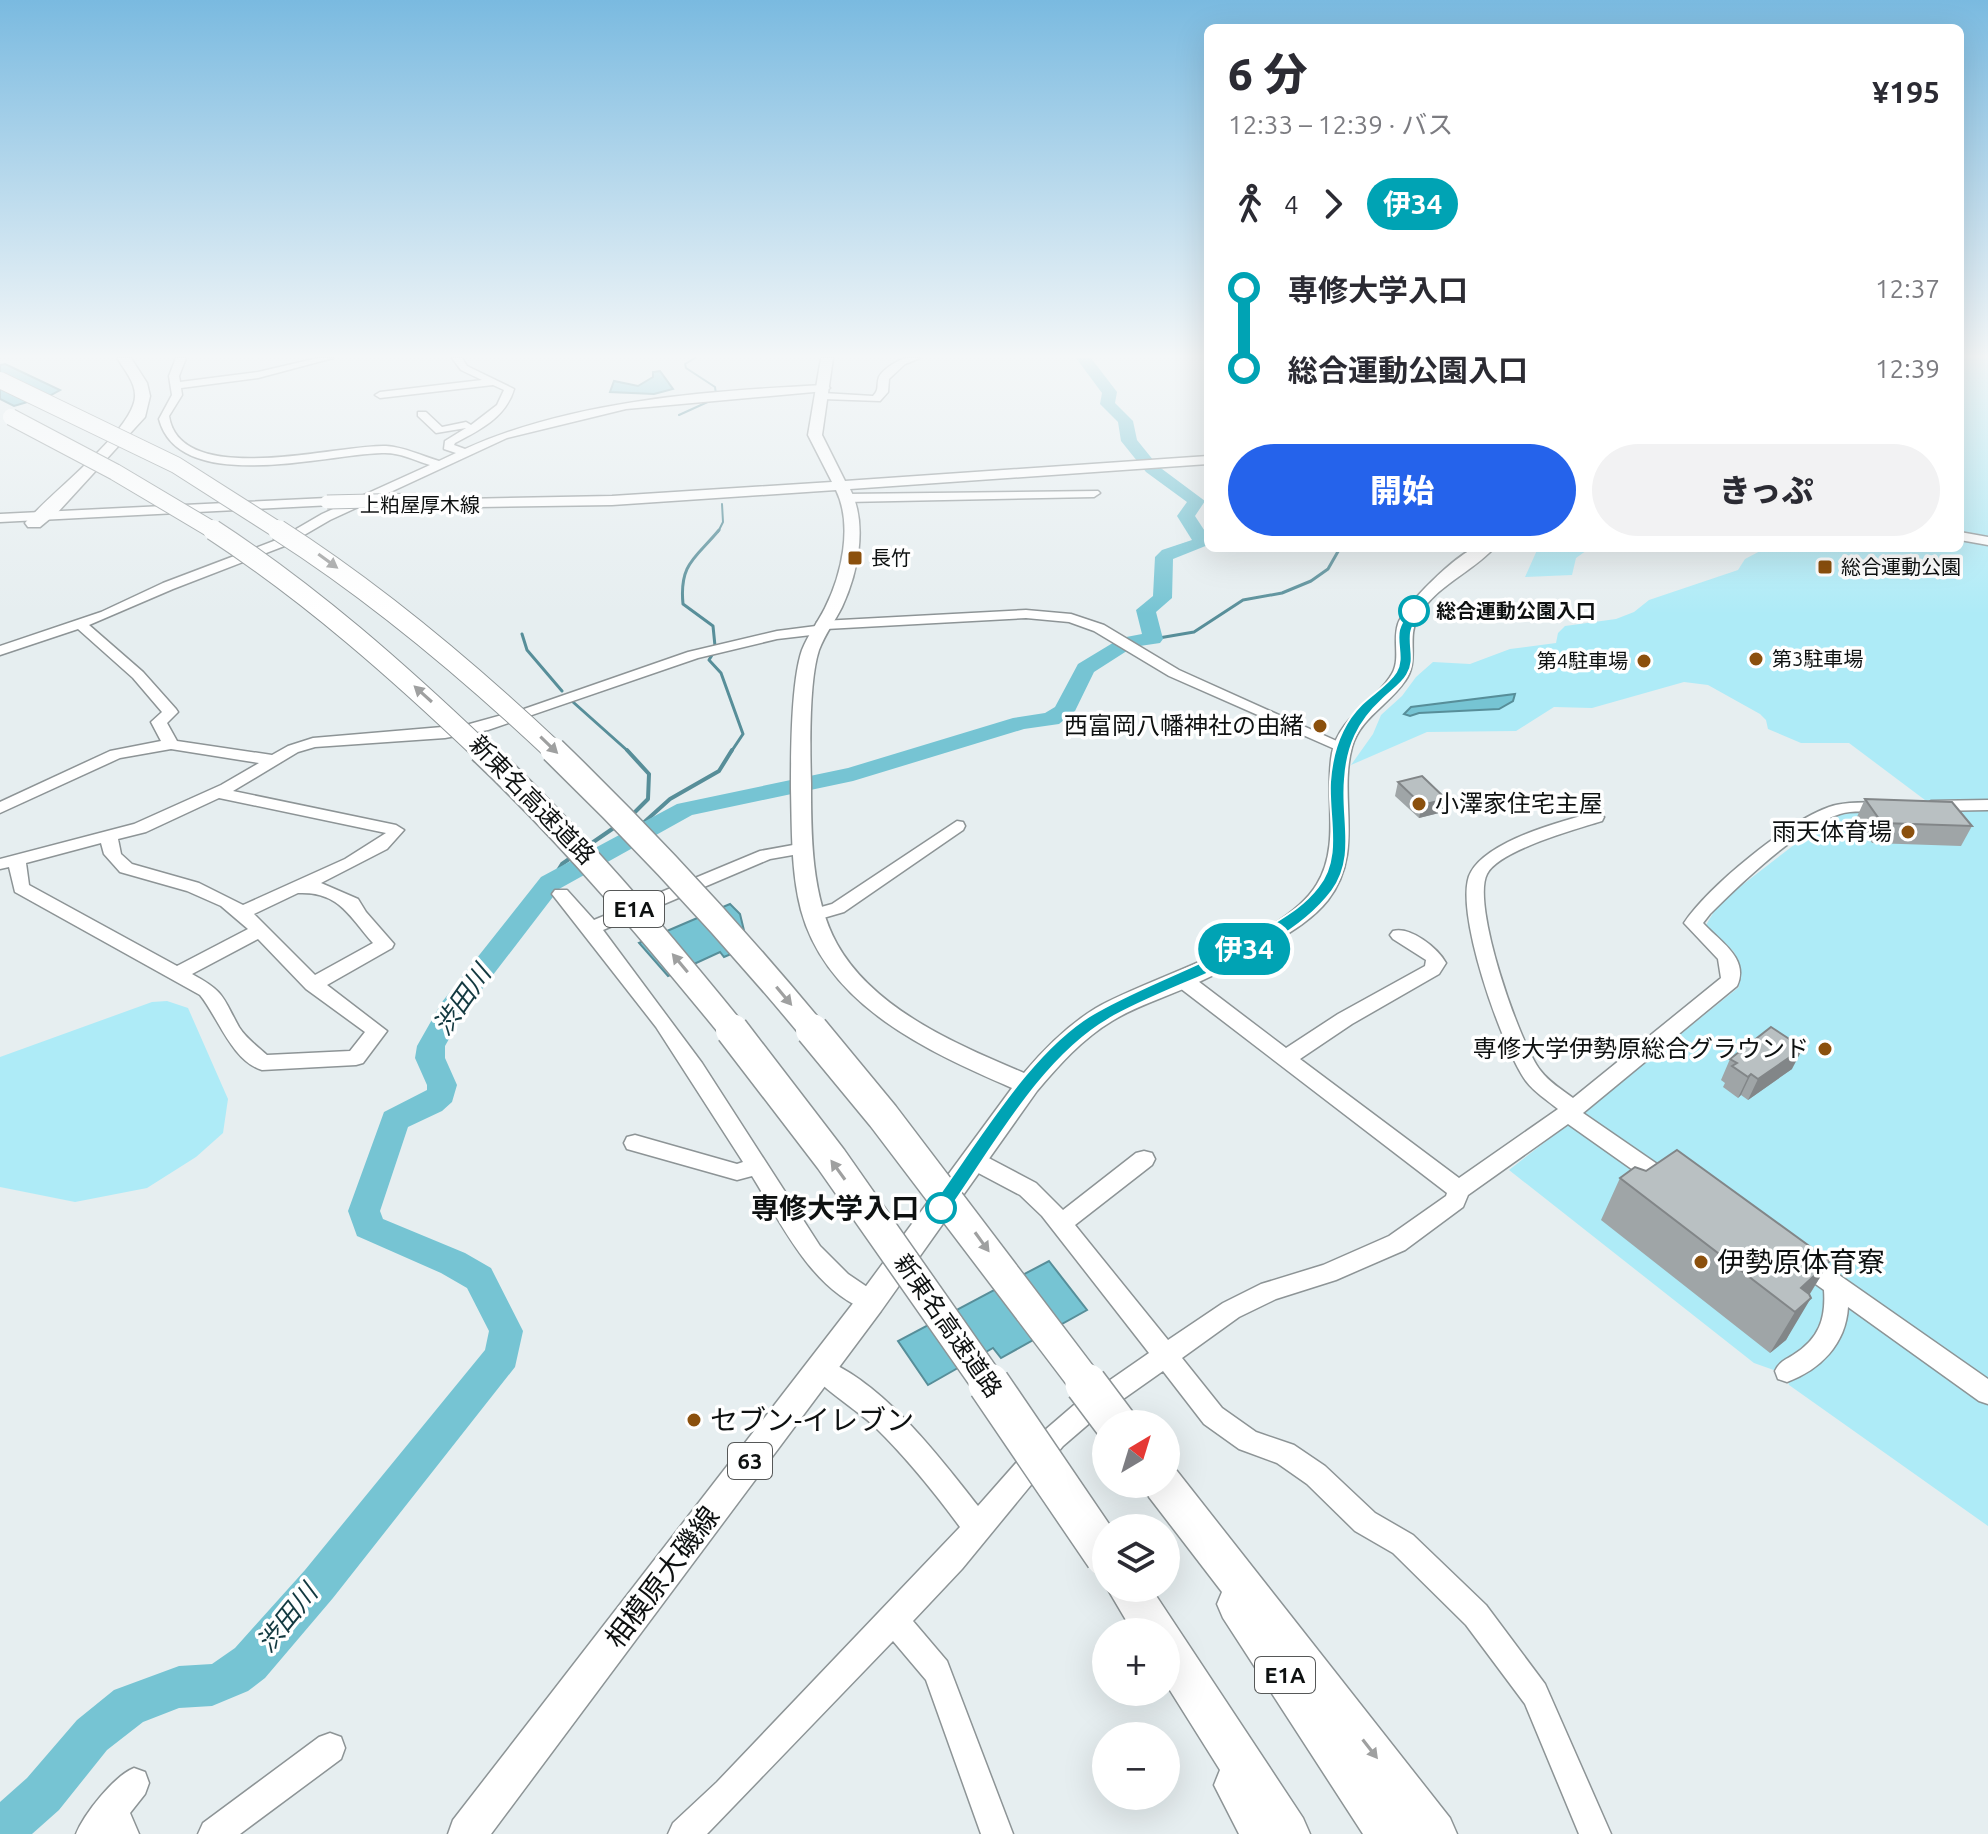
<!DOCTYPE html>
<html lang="ja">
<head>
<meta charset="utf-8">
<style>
  body { margin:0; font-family:Ubuntu,"Noto Sans JP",sans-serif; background:#f2f2f3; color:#2b2b33; height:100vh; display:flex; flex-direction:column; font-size:30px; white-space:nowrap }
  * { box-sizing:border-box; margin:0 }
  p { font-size:26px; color:#7c7c81 }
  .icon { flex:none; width:44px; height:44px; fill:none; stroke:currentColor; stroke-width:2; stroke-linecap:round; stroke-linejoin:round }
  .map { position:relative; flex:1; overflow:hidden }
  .details { position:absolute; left:1204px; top:24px; width:760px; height:528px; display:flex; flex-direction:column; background:#fff; border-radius:12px; box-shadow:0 8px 32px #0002 }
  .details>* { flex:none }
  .badge { padding:0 16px; border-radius:26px; font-size:28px; line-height:52px }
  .needle { width:52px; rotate:38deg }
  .fabs { position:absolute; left:1092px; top:1410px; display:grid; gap:16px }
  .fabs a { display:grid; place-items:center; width:88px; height:88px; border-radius:50%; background:#fff; box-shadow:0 8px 32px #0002; font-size:40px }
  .map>.badge { position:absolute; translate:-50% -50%; box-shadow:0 0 0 4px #fff }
  .legs { display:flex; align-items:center; gap:12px; height:88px; padding:0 24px; font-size:26px }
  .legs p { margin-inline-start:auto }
  .summary { display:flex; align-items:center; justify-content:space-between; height:136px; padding:0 24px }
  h1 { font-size:44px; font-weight:800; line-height:60px }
  .button { display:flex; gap:16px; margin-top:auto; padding:16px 24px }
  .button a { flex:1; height:92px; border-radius:48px; background:#2563eb; color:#fff; font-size:32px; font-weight:800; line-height:92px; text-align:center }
  .button a+a { background:#f2f2f3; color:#2b2b33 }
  ul { padding:0 24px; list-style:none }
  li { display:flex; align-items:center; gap:28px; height:80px; font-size:30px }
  li i { display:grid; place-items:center; width:12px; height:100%; margin:0 10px; background:currentColor }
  li i::after { content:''; width:20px; height:20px; margin:-10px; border:6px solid; border-radius:50%; background:#fff }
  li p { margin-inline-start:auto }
  li:first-child i { background:linear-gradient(#0000 50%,currentColor 0) }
  li:last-child i { background:linear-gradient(currentColor 50%,#0000 0) }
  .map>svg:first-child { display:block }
  .green { fill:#aeebf7 }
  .water { fill:#76c4d3; stroke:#578e99; stroke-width:2 }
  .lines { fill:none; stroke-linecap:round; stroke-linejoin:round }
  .stream-far2 { stroke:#578e99; stroke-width:2 }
  .stream-far1 { stroke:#578e99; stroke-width:3 }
  .stream { stroke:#578e99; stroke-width:4 }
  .river { fill:#76c4d3; fill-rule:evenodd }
  .minor-casing { stroke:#8d9496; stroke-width:3 }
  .major-casing { stroke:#8d9496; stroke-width:3 }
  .highway-casing { stroke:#8d9496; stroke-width:3 }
  .minor { fill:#fff; fill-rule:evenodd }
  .major { fill:#fff; fill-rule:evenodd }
  .highway { fill:#fff; fill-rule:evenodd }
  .major-bridge-casing { stroke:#8d9496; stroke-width:15; stroke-linecap:butt }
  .highway-bridge-far4-casing { stroke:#8d9496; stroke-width:18; stroke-linecap:butt }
  .highway-bridge-far3-casing { stroke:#8d9496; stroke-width:22; stroke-linecap:butt }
  .highway-bridge-far2-casing { stroke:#8d9496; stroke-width:28; stroke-linecap:butt }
  .highway-bridge-far1-casing { stroke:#8d9496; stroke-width:35; stroke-linecap:butt }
  .highway-bridge-casing { stroke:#8d9496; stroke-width:44; stroke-linecap:butt }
  .major-bridge { stroke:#fff; stroke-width:13 }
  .highway-bridge-far4 { stroke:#fff; stroke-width:16 }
  .highway-bridge-far3 { stroke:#fff; stroke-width:20 }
  .highway-bridge-far2 { stroke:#fff; stroke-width:25 }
  .highway-bridge-far1 { stroke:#fff; stroke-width:32 }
  .highway-bridge { stroke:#fff; stroke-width:41 }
  .wall { fill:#9fa5a7 }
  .shaded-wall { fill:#828688 }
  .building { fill:#b9c0c2; stroke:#828688; stroke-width:2 }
  .oneway { fill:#9fa0a0 }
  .line-1 { fill:#00a3b4; stroke:#fff; stroke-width:2 }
  .poi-dot { fill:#8b500d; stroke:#fff; stroke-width:3 }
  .stop-1-dot { fill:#fff; stroke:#00a3b4; stroke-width:4 }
  .labels { text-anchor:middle; stroke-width:7; stroke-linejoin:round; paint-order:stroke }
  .far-street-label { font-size:20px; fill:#0e1111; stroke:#fff }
  .far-poi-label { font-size:20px; fill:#0e1111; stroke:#fff; text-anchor:start }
  .far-stop-label { font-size:20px; font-weight:bold; fill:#0e1111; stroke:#fff; text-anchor:start }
  .shield { fill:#fff; stroke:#565858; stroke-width:2 }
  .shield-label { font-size:22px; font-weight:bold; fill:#0e1111 }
  .poi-label { font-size:24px; fill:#0e1111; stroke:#fff; text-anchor:end }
  .street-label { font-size:24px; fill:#0e1111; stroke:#fff }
  .water-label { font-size:26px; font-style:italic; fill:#133940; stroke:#fff }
  .near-stop-label { font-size:28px; font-weight:bold; fill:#0e1111; stroke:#fff; text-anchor:end }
  .near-poi-label { font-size:28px; fill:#0e1111; stroke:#fff; text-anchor:start }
  .near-street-label { font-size:28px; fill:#0e1111; stroke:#fff }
</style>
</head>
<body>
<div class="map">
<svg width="1988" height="1834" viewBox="0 0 1988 1834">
  <rect width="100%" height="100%" fill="#e6eef0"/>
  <path class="green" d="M1960,358H1988V536L1960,531Z
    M1960,538L1988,544V803H1929L1849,743H1801L1768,729L1766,720L1760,714L1708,685L1684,682L1592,708L1554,707L1516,731L1427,732L1351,765L1373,734L1381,715L1402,696L1416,677L1433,662L1470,664L1510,649L1556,643L1558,633L1565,626L1616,619L1634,612L1649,600L1738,570L1745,559L1764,549L1960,548Z
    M1538,548H1590L1576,558L1572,575L1525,577Z
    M1988,809V1384L1675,1180L1588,1119L1585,1111L1739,987L1734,952L1706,925L1719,903L1830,817C1874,802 1941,809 1988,809Z
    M167,1001L188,1008L228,1099L223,1133L196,1157L147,1188L75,1202L0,1187V1057L152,1002Z
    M1567,1125L1576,1126L1760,1243L1988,1401V1526L1789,1385L1785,1374L1754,1363L1509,1170Z"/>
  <path class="water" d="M5,364L60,390L51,395L14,406L0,399V365Z
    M660,371L673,389L654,394L610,392L614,381L638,386L653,377V372Z
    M1515,694L1513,701L1499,709L1419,713L1410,716L1404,714L1411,707Z
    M730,904L740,914L748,947L724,957L720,952L668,976L639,943Z
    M1049,1261L1087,1310L1001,1358L993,1348L928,1385L898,1341Z"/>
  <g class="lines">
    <path class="stream-far2" d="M695,358L685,364L686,368L715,387L716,394
      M679,415L712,400
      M718,532L723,522L722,504"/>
    <path class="stream-far1" d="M522,634L527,650L562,691
      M1153,639L1194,632L1243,600L1282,593L1311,581L1328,569L1340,548
      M715,646L713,626L683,604C679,563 696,558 719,530
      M712,655L709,660L721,673L743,734L731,752
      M573,702L629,752"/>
    <path class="stream" d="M627,750L649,774L648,799L632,815
      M640,826L670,799L719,771L732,750
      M586,847L618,825
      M550,883L562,864L572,857"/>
    <path class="river" d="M1076,358H1091L1117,392L1115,403L1133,421L1137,440L1158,466L1205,501L1195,516L1208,536V545L1173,559L1172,598L1156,612L1163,639L1160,643L1133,647L1094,672L1075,711L1059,724L1024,729L853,781L692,815L559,889L463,1014L445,1046V1058L457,1085L452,1102L442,1111L408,1127L380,1211L383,1219L465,1253L491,1268L523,1331L515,1367L333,1598L265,1678L248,1691L212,1706L179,1708L143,1722L107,1750L59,1810L32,1834H0V1802L27,1778L77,1720L114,1690L179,1666L212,1664L235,1648L305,1570L485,1350L489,1331L467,1288L441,1273L357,1236L348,1211L384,1112L427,1090V1085L415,1058L417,1046L442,1002L541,877L677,804L848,768L1013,718L1045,713L1055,707L1078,664L1121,638L1142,634L1136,610L1153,596L1155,557L1162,550L1192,540L1177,516L1187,502L1146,472L1121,441L1118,422L1100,404L1102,393Z"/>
    <defs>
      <path id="minor" d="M176,358H186L179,376L180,382L258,372L318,358H333L258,378L181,388L182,395L169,416C180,490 339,444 386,446C404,447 422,456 439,461L456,453L444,449L445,441L466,428L436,433L418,416V412H426L442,427L466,422L471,425L497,405L504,390L493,385L380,398L375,395L380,392L482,380L461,370L452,358H462L467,366L514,389C506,417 480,430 455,443L454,445L465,449C574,400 707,391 825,385L830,388L825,391L626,409L507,438L330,520L287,545L173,589L89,625L143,672L176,709L178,712L167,723L177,741L272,755L288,746L313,738L466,725L524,709L688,652L777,631L816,626L817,622L822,621L1026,610L1071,614L1104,625L1179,670L1350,747L1347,750H1337L1169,676L1094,631L1069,622L1026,618L826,629L825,633L820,634L777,639L698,658L488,730L445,738L315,747L298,752L233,791L396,825L404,830L387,849L321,883L358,899L366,912L394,944L392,948L327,985L387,1031L363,1063L356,1065L262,1070C232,1061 218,1017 200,995L15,892L9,867L0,869V859L134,824L221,785L259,763L171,749L120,758L0,813V802L110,751L161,741L151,722L162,712L133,678L78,629L0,655V646L101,612L163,583L279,539L322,514L430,465C414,460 399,452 382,453C327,454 179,496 159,419L172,395L169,376ZM219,798L386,833L345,859L243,905L199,883L132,864L121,854L118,839L146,832ZM101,843L104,854L120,872L187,891L221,906L248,929L177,966L29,885L26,863ZM298,893C339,891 349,916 373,943L315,975L254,914ZM258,939L306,989L365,1032L350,1051L267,1055C258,1047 245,1037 239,1027C222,996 225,992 192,974Z
        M906,358H920L905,364L889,379L888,392L880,401L823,399L818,396L823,393L873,396C880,389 876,385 879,377C883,369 898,360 906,358Z
        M1098,491L1100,493L1094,497L846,502L840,498L846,494Z
        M1960,532L1988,537V545L1960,540Z
        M1988,800V810L1931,811L1923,806L1931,801Z
        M1885,802L1893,807L1891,810C1874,814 1856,809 1840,814C1799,827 1741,883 1710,914L1703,923C1719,941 1750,958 1737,986L1583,1113L1676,1177L1679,1183L1676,1189L1668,1192L1660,1189L1568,1124L1468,1195L1463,1207L1405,1250L1336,1280L1276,1299L1239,1317L1182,1358L1222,1408L1256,1432L1294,1445L1325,1466L1375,1513L1413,1535L1486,1605L1545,1684L1611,1834H1579L1525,1704L1466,1625L1393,1553L1355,1531L1307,1484L1277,1463L1239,1449L1204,1424L1163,1371L1092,1421L1063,1446L962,1569L913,1621L947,1661L1013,1834H981L926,1680L893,1641L707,1834H668L673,1823L717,1782L960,1527C934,1492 906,1457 874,1426C860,1412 814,1383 808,1369L811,1361L820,1358C881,1380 939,1456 978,1506L1045,1430L1074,1405L1149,1353L1042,1216L1020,1195L967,1167L964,1161L967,1155L975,1153L983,1155L1036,1183L1063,1210L1136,1153L1144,1151L1152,1153L1155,1159L1152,1165L1075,1225L1168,1340L1223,1303L1261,1284L1323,1265L1389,1236L1446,1196L1447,1193L1176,985L1174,980L1176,975H1190L1286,1048L1338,1014L1425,966L1426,960L1393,939L1390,935L1393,931C1410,926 1438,948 1446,963L1439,974L1352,1024L1300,1059L1459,1178L1558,1109C1547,1100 1534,1092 1526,1081C1503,1050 1451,905 1471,872C1489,840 1562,821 1596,812L1604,817L1602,821C1577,829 1499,850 1487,874C1471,904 1519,1042 1540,1070C1549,1082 1561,1089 1573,1098L1721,978L1718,959L1684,923C1709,886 1787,822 1829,807C1847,801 1867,803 1885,802Z
        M957,821L963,822L965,826L963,830L844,912L813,921L804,915L807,911L832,904Z
        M804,843L812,848L810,852L770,859L603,930L702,1063L820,1246L848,1274L879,1295L883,1302L879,1309L871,1312C812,1291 783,1226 752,1176L737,1180L627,1149L624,1143L627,1137L635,1135L737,1164L743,1162L656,1027L552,894L555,890H567L594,920L760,851Z
        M1801,1251L1809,1254L1988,1379V1404L1979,1401L1848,1307C1846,1344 1820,1370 1787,1382L1778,1379L1775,1371C1779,1362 1785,1360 1793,1355C1819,1339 1826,1319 1824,1290L1793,1268L1789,1261L1793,1254Z
        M330,1733L341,1737L345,1748L341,1759L240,1834H198L203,1823L319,1737Z
        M134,1768L145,1772L149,1783L145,1794L130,1813L139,1834H76C84,1814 114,1776 134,1768Z"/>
      <path id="major" d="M821,358H833L822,435L845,481L1208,456V464L850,489C868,524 858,573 842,607C835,621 825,634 819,650C809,680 810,749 811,783C811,834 811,897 837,944C874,1010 958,1045 1024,1073C1045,1048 1068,1025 1096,1008C1152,976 1284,940 1317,884C1341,844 1324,796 1332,753C1339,717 1372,705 1390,677C1402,661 1392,642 1398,624C1405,604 1456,555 1475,548C1480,547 1488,548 1494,548C1471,573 1435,586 1418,617C1406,638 1420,661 1405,681C1389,705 1360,718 1352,747C1338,799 1365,852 1328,900C1313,919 1291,932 1271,944C1244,959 1218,974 1190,986C1164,998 1136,1006 1112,1021C1082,1039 1059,1065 1037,1091L881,1311L491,1834H448L453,1820L861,1293L1012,1088C929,1052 827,1006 801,910C791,872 792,829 791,789C791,754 791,682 802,650C808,635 818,622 825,608C842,574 853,525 836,490L612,505L413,508L406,504L413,500L612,496L832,482L808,435Z
        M327,498L334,502L332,505L0,522V514Z"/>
      <path id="highway" d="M117,358H131L147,383L150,396L145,417L58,512L40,527H28L25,523C48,495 133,431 135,397C136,383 124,369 117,358Z
        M1166,1467L1177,1471L1450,1818L1457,1834H1363L1223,1618L1217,1604L1222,1592L1149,1497L1144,1484H1166Z
        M1107,1588H1151L1303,1818L1310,1834H1239L1214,1785L1220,1770L1166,1684V1632H1133Z"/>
    </defs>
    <use href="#minor" class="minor-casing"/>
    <use href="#major" class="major-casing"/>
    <use href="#highway" class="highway-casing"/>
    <use href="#minor" class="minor"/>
    <use href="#major" class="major"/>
    <use href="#highway" class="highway"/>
    <defs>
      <path id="major-bridge" d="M327,502L416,500"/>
      <path id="highway-bridge-far4" d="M0,380L176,465L281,532
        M11,417L115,472L216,532"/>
      <path id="highway-bridge-far3" d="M213,530C311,594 399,672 483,752
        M278,530C378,594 469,671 555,752"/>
      <path id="highway-bridge-far2" d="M481,750C573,837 654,934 734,1032
        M553,750C645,839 732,933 814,1032"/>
      <path id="highway-bridge-far1" d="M732,1030L831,1159L990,1386
        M812,1030L883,1116L1088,1386"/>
      <path id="highway-bridge" d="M989,1384L1106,1556
        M1086,1384L1116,1424"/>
    </defs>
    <use href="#major-bridge" class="major-bridge-casing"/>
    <use href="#highway-bridge-far4" class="highway-bridge-far4-casing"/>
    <use href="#highway-bridge-far3" class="highway-bridge-far3-casing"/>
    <use href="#highway-bridge-far2" class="highway-bridge-far2-casing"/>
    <use href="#highway-bridge-far1" class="highway-bridge-far1-casing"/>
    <use href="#highway-bridge" class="highway-bridge-casing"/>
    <use href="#major-bridge" class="major-bridge"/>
    <use href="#highway-bridge-far4" class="highway-bridge-far4"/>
    <use href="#highway-bridge-far3" class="highway-bridge-far3"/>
    <use href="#highway-bridge-far2" class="highway-bridge-far2"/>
    <use href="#highway-bridge-far1" class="highway-bridge-far1"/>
    <use href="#highway-bridge" class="highway-bridge"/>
  </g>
  <path class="wall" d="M1398,782L1446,799L1443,812L1419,818L1395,796Z
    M1865,799L1972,826L1961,846L1872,843L1856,819Z
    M1730,1059L1792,1069L1748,1100L1741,1095L1738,1098L1723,1087L1725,1083L1721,1080Z
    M1620,1178L1830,1261L1810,1294L1786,1340L1770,1353L1601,1220Z"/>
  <path class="shaded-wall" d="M1446,799L1443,812L1419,818L1422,805Z
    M1803,1048L1792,1069L1748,1100L1758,1079Z
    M1751,1074L1741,1095L1738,1098L1748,1077Z
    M1830,1261L1804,1303L1801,1288Z
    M1811,1298L1786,1340L1770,1353L1795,1312Z"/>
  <path class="building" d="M1422,776L1446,799L1422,805L1398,782Z
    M1865,799L1952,802L1972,826L1882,823Z
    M1771,1027L1803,1048L1758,1079L1751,1074L1748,1077L1732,1066L1737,1063L1730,1059Z
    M1677,1150L1830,1261L1801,1288L1809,1294L1811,1298L1795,1312L1620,1178L1635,1167L1646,1171Z"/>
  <defs><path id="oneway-solid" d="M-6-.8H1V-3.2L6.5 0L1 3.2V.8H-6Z" transform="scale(2)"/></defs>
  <g class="oneway">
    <use href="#oneway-solid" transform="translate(328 561) rotate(36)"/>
    <use href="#oneway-solid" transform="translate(423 694) rotate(-138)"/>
    <use href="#oneway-solid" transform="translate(549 745) rotate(44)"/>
    <use href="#oneway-solid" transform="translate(680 963) rotate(-130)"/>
    <use href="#oneway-solid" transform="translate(784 996) rotate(50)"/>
    <use href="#oneway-solid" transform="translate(838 1170) rotate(-126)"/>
    <use href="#oneway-solid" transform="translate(982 1242) rotate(54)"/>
    <use href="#oneway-solid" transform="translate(1370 1749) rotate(52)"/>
  </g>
  <linearGradient id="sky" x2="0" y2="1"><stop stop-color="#7abae0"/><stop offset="0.58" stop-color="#f4f7f8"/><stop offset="1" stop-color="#f4f7f8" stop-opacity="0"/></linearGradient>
  <rect width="1988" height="614" fill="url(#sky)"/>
  <path class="line-1" d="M1410,609L1420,611C1417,618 1412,626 1411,633C1409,648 1416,661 1407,675C1402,684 1390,692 1382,700C1358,722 1347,747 1345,779C1341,818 1357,857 1332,891C1283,956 1176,980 1109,1019C1040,1059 992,1150 947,1213H934L931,1208L934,1202C978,1142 1032,1047 1098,1011C1155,979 1216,961 1271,925C1289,914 1305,904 1318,887C1342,857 1328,818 1330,782C1332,754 1341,725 1361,705C1372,694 1388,685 1396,672C1404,659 1396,644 1399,630C1401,623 1406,615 1410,609Z"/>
  <g class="poi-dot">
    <rect x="847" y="550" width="16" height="16" rx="4"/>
    <rect x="1817" y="559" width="16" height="16" rx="4"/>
    <circle cx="1756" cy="659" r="8"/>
    <circle cx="1644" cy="661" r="8"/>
    <circle cx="1320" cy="726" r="8"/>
    <circle cx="1419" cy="804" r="8"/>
    <circle cx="1908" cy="832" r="8"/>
    <circle cx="1825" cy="1049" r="8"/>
    <circle cx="1701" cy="1262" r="8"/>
    <circle cx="694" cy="1420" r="8"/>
  </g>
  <g class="stop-1-dot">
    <circle cx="1414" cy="611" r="14"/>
    <circle cx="941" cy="1208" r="14"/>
  </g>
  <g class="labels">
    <g class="far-street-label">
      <text x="420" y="512">上粕屋厚木線</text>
    </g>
    <g class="far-poi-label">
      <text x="871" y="565">長竹</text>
      <text x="1841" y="574">総合運動公園</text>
      <text x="1772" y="666">第3駐車場</text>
      <text x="1628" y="668" text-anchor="end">第4駐車場</text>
    </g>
    <g class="far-stop-label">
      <text x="1436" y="618">総合運動公園入口</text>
    </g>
    <g class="shield">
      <rect x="604" y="891" width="60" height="36" rx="6"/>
      <rect x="728" y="1443" width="44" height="36" rx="6"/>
      <rect x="1255" y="1657" width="60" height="36" rx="6"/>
    </g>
    <g class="shield-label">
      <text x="634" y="917">E1A</text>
      <text x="750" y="1469">63</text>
      <text x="1285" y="1683">E1A</text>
    </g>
    <g class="poi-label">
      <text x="1304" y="734">西富岡八幡神社の由緒</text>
      <text x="1435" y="812" text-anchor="start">小澤家住宅主屋</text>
      <text x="1892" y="840">雨天体育場</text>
      <text x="1809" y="1057">専修大学伊勢原総合グラウンド</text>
    </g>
    <g class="street-label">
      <text transform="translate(532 800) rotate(46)" y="8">新東名高速道路</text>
      <text transform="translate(948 1326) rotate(55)" y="8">新東名高速道路</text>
    </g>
    <g class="water-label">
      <text transform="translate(462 1000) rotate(-55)" y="9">渋田川</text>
      <text transform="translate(287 1618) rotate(-51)" y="9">渋田川</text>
    </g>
    <g class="near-stop-label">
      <text x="919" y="1218">専修大学入口</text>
    </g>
    <g class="near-poi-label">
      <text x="1717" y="1272">伊勢原体育寮</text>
      <text x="710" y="1430">セブン-イレブン</text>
    </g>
    <g class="near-street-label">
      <text transform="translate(662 1577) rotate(-53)" y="10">相模原大磯線</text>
    </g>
  </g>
</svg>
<div class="fabs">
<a><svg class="needle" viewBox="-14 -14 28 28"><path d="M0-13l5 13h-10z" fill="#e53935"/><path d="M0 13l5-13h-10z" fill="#7c7c81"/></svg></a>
<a><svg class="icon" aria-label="layers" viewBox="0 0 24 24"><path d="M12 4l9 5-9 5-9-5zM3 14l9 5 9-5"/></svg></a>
<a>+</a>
<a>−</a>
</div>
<b class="badge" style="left:1244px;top:949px;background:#00a3b4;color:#fff">伊34</b>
<section class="details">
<div class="summary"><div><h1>6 分</h1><p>12:33 – 12:39 · バス</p></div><b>¥195</b></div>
<div class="legs"><svg class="icon" aria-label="walk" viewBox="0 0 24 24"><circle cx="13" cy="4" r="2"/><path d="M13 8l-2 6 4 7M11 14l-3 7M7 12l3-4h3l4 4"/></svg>4<svg class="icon" aria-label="forward" viewBox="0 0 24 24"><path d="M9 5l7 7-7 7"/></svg><b class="badge" style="background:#00a3b4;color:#fff">伊34</b></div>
<ul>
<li><i style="color:#00a3b4"></i><b>専修大学入口</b><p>12:37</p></li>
<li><i style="color:#00a3b4"></i><b>総合運動公園入口</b><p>12:39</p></li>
</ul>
<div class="button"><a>開始</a><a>きっぷ</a></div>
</section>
</div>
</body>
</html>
